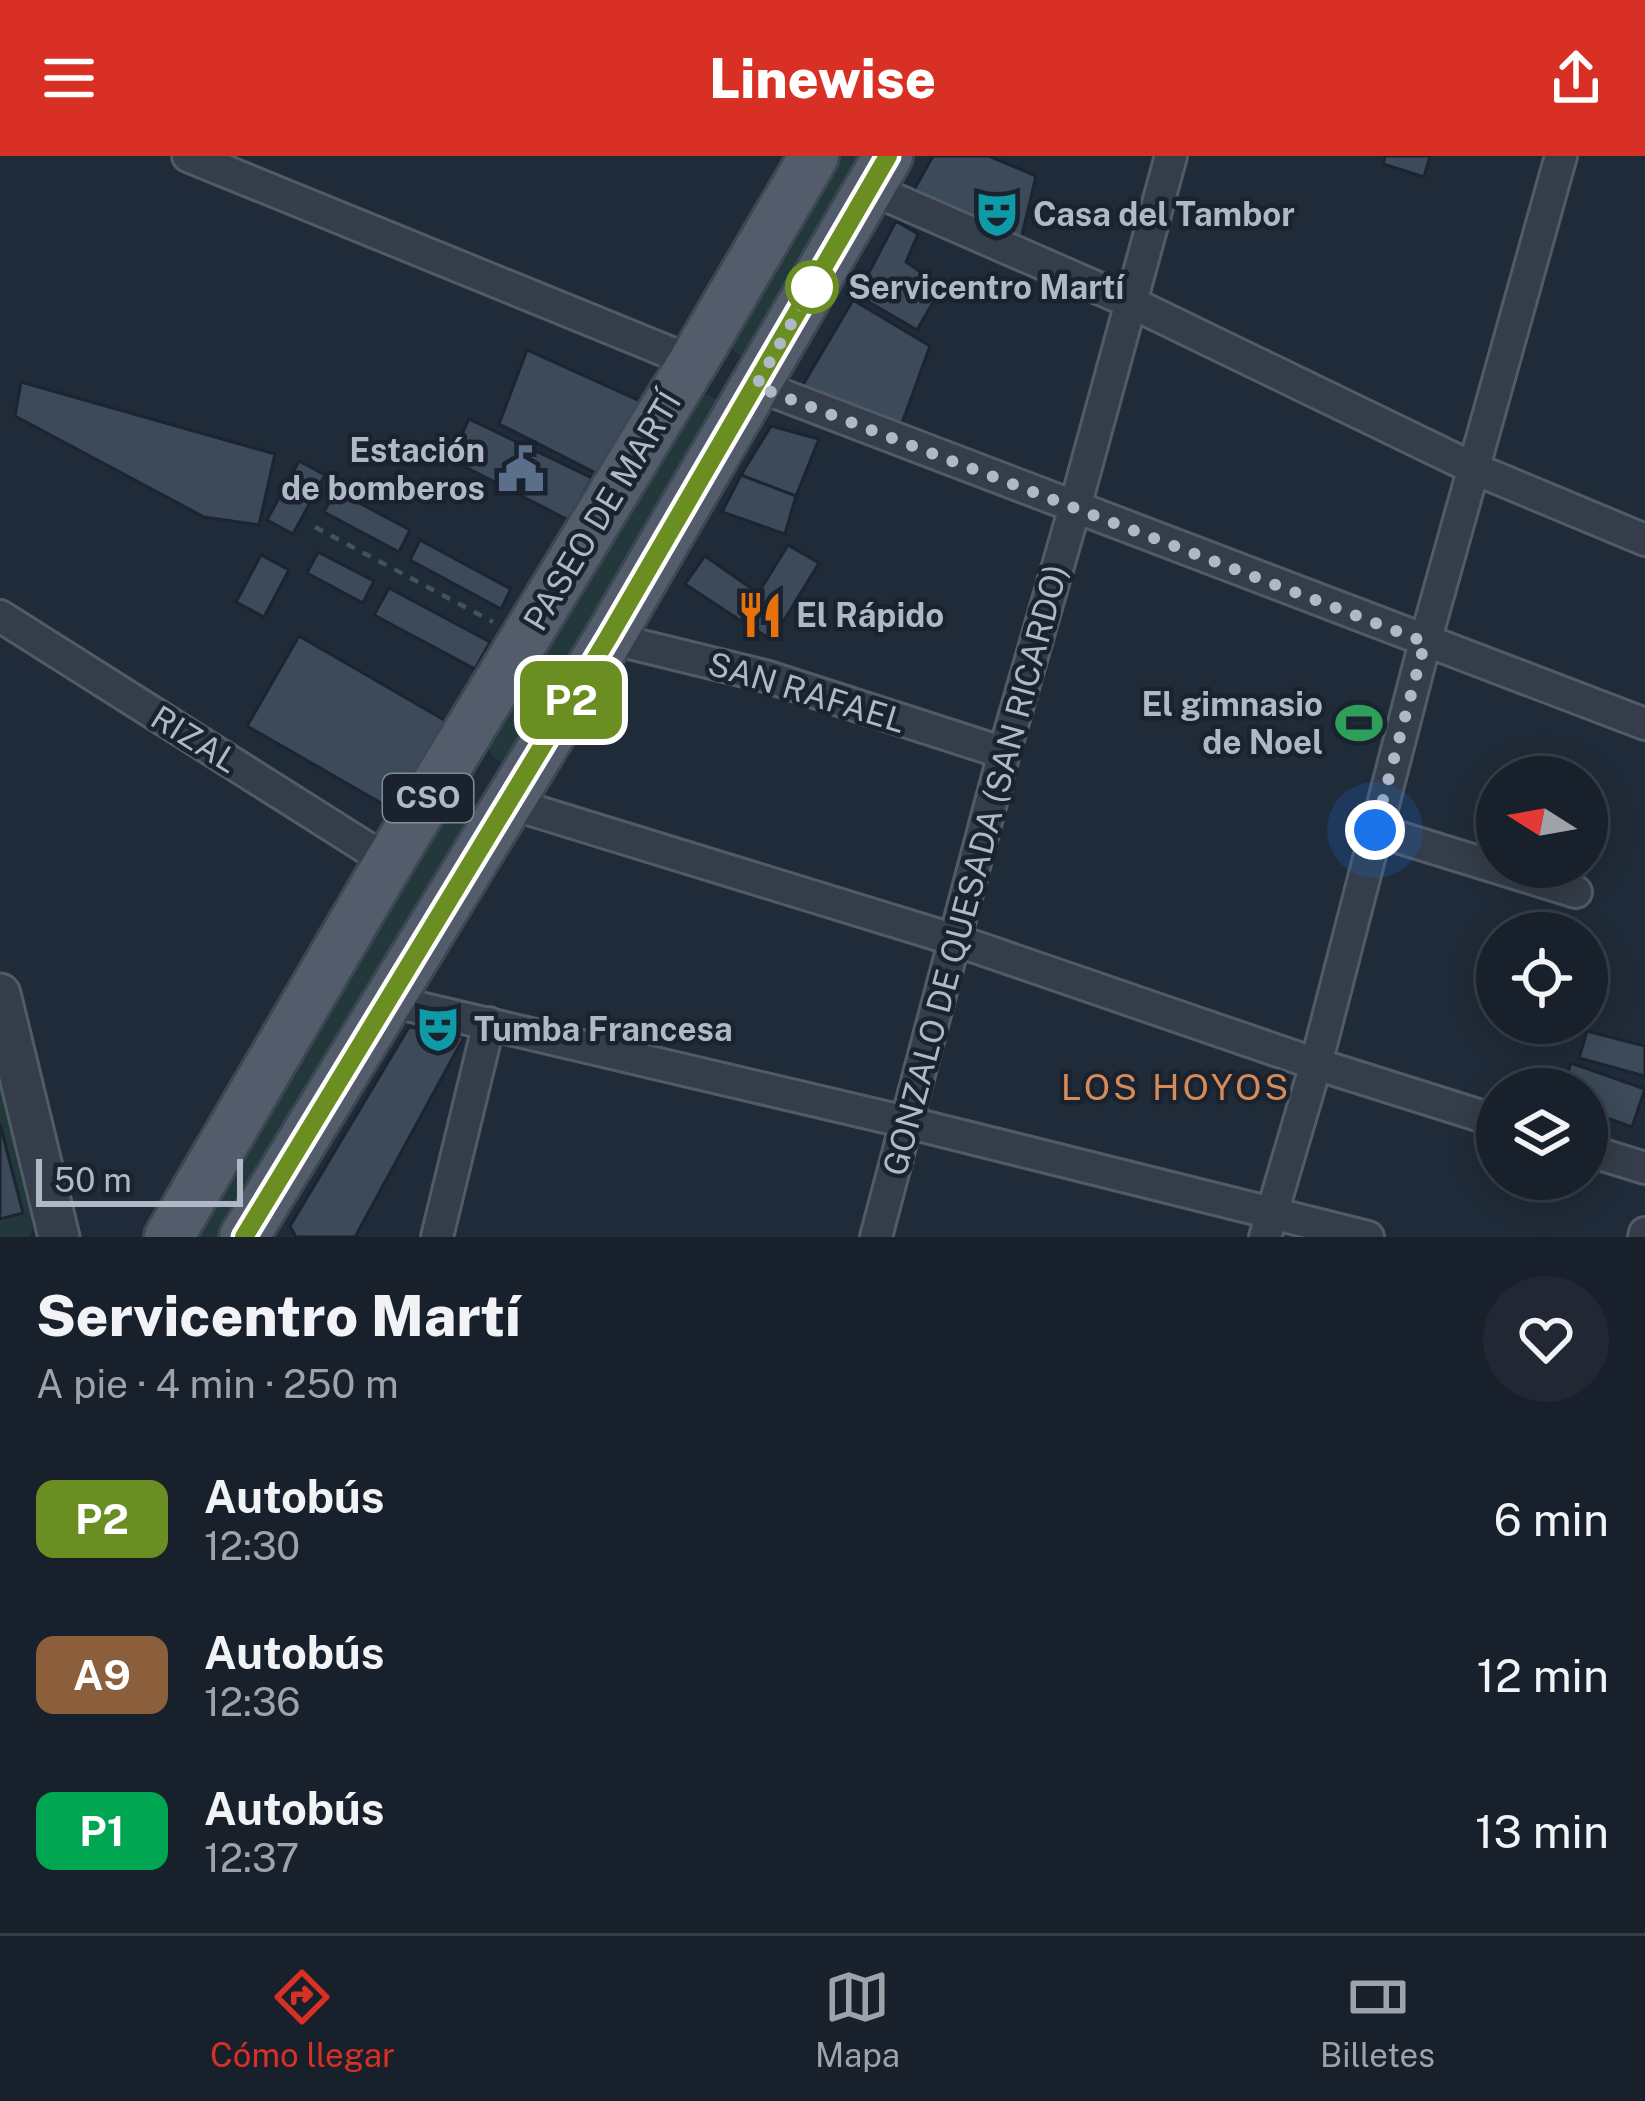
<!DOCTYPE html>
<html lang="es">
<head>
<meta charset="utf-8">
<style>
  body { margin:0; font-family:"Public Sans",sans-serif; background:#212833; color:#f1f3f6; height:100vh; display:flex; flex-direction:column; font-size:45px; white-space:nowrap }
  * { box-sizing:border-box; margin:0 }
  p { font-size:39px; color:#9fa3a9 }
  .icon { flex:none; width:66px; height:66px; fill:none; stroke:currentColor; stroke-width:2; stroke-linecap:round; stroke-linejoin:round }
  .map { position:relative; height:1081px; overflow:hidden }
  .sheet { display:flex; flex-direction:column; background:#18202b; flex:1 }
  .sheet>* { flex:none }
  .badge { padding:0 24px; border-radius:18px; font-size:42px; line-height:78px }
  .needle { width:78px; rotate:281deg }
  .controls { position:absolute; left:1476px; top:600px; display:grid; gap:24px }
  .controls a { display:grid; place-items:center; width:132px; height:132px; border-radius:50%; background:#18202b; box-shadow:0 6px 30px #0003,0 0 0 3px #363e47; font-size:60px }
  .scale { position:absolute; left:36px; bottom:30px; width:207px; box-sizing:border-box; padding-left:12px; border:6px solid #aeb8c6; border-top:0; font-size:33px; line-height:42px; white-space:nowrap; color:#aeb8c6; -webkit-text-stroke:9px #19222e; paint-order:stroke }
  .you { position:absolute; width:60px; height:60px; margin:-30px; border:9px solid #fff; border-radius:50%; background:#1a73e8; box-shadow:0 0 0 18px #1a73e833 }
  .map>.badge { position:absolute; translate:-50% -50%; box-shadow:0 0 0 6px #fff }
  .round { display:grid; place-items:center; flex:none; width:126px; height:126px; border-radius:63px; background:#212833 }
  .summary { display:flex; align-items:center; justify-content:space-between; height:204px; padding:0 36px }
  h1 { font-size:57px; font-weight:800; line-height:90px }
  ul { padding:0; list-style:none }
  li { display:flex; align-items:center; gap:36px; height:156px; padding:0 36px }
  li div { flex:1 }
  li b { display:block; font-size:45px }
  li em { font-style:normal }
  li .badge { min-width:132px; font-weight:700; text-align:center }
  header { display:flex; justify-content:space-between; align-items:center; height:156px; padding:0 36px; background:#d93025; color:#fff; font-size:54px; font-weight:800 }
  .menu { display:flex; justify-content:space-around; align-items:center; height:168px; border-top:3px solid #363e47; background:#18202b; font-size:33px; color:#9fa3a9 }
  .menu a { display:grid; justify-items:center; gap:6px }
  .menu .selected { color:#d93025 }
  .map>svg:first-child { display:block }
  .green { fill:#22383a }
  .building { fill:#3c4a59; stroke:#1b2430; stroke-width:3 }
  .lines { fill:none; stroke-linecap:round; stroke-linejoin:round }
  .minor-casing { stroke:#515b67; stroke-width:36 }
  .tertiary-casing { stroke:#515b67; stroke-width:45 }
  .primary-casing { stroke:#3d4653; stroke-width:54 }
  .path { stroke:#405557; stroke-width:4.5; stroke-dasharray:9 9; stroke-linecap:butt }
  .minor { stroke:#343d49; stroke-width:30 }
  .tertiary { stroke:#343d49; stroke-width:39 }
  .primary { stroke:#525c6a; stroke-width:48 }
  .line-casing { stroke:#fff; stroke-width:27 }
  .line { stroke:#6b8e23; stroke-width:18 }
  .walk { stroke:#aeb8c6; stroke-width:12; stroke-dasharray:0 21.6 }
  .stop-dot { fill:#fff; stroke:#6b8e23; stroke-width:6 }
  .labels { text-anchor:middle; stroke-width:9; stroke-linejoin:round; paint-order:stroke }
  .shield { fill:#19222e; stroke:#818b98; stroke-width:3 }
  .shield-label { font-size:30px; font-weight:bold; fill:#aeb8c6 }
  .poi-label { font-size:33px; font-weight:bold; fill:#aeb8c6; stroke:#19222e; text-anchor:start }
  .stop-label { font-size:33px; font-weight:bold; fill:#aeb8c6; stroke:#19222e; text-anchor:start }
  .street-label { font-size:33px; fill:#aeb8c6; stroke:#19222e }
  .neighbourhood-label { font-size:36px; letter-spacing:3px; fill:#d68c59; stroke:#19222e }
</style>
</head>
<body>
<header><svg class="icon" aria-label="menu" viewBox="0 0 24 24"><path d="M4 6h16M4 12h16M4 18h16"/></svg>Linewise<svg class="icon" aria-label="share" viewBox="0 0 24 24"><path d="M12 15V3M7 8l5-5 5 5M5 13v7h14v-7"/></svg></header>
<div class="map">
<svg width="1645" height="1081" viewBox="0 0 1645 1081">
  <rect width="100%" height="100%" fill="#202b39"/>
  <path class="green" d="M834,0H875L745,201L734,196L729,185Z
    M705,238L721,245L509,607C496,607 488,599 488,585L700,239Z
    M462,642L473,645L481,654L233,1081H191L451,646Z
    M0,921L32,1054L33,1072L29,1081H0Z"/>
  <path class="building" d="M933,0H989L1036,20L1021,83L914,34Z
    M1385,0H1430L1424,21L1383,8Z
    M896,65L918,78L906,106L942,131L917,174L857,139Z
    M853,144L930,190L901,270L801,232Z
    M527,194L640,245L598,318L499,268Z
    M21,226L275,298L259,369L204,361L15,260Z
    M469,263L592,322L568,364L450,303Z
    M771,270L819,283L796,340L741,319Z
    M299,305L325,319L293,378L267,364Z
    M741,319L796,340L785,378L722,356Z
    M335,334L410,374L399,396L324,356Z
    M420,384L511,433L501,453L410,404Z
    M788,389L819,407L772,484L741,465Z
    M318,396L374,425L363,447L307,417Z
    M261,399L289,414L264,461L236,446Z
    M705,400L758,437L741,465L685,428Z
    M389,432L490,486L475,513L374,459Z
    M299,480L446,565L395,655L247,570Z
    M409,871L464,881L355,1081H296L290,1070Z
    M1587,875L1645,890V920L1579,902Z
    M1571,907L1645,933L1632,971L1587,955V933H1562Z
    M0,968L23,1057L0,1063Z"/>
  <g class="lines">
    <defs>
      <path id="minor" d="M188,0L693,206
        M869,32L1130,146L1475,313L1645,384
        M756,229L1645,568
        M0,460L389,706
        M609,482L765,520L1004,597
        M509,647L955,784L1316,908L1497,965
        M1375,674L1576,736
        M386,844L906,966L1368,1081
        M1587,994L1645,1012
        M437,1081L489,867
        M876,1081L1004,597L1075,351L1171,0
        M1265,1081L1316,908L1425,486L1561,0
        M1644,1081L1645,1077"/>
      <path id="tertiary" d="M0,838L59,1081"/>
      <path id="primary" d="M169,1081L389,706L693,206L814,0
        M244,1081L609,482L888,0"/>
    </defs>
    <use href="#minor" class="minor-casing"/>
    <use href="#tertiary" class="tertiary-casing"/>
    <use href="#primary" class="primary-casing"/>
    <path class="path" d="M315,371L493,466"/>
    <use href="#minor" class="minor"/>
    <use href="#tertiary" class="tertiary"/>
    <use href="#primary" class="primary"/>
  </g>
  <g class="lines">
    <defs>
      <path id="line" d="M244,1081L608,482L888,0"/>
    </defs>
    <use href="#line" class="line-casing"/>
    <use href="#line" class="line"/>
    <path class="walk" d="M812,131L756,230L1425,486L1375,674"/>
  </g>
  <defs>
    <symbol id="theatre-bare" viewBox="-9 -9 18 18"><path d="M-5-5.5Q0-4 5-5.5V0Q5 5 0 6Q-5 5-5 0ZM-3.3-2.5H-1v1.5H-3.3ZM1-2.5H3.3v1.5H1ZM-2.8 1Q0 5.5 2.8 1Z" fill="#0f9aa8" stroke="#19222e" stroke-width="2.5" paint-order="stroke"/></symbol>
    <symbol id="civic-bare" viewBox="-9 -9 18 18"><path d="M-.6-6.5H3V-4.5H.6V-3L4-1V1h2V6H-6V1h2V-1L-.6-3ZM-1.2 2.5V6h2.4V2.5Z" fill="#5c6f8a" stroke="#19222e" stroke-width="2.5" paint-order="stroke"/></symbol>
    <symbol id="restaurant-bare" viewBox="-9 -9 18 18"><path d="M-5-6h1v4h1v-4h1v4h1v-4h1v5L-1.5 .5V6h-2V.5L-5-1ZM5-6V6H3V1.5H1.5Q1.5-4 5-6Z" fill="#e8710a" stroke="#19222e" stroke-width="2.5" paint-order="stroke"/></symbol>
    <symbol id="stadium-bare" viewBox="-9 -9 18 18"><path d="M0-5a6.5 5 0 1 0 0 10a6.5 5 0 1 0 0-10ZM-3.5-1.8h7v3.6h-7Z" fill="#2e9e5b" stroke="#19222e" stroke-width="2.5" paint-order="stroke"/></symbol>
  </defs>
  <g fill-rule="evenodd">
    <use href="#theatre-bare" x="964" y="25" width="66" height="66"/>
    <use href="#civic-bare" x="488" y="280" width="66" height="66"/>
    <use href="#restaurant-bare" x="727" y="426" width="66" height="66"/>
    <use href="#stadium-bare" x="1326" y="534" width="66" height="66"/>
    <use href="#theatre-bare" x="405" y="840" width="66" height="66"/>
  </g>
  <circle class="stop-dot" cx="812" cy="131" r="24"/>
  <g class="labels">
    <rect class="shield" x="383" y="618" width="90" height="48" rx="9"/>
    <g class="shield-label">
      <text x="428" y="652">CSO</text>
    </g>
    <g class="poi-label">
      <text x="1033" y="70">Casa del Tambor</text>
      <text x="485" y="306" text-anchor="end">Estación<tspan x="485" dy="38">de bomberos</tspan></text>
      <text x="796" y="471">El Rápido</text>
      <text x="1323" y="560" text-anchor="end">El gimnasio<tspan x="1323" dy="38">de Noel</tspan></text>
      <text x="474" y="885">Tumba Francesa</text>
    </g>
    <g class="stop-label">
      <text x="848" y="143">Servicentro Martí</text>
    </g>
    <g class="street-label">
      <text transform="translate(602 355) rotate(-59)" y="12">PASEO DE MARTÍ</text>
      <text transform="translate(807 536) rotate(17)" y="12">SAN RAFAEL</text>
      <text transform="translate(195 583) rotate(32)" y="12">RIZAL</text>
      <text transform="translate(975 714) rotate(-75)" y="12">GONZALO DE QUESADA (SAN RICARDO)</text>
    </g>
    <g class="neighbourhood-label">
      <text x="1176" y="944">LOS HOYOS</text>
    </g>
  </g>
</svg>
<div class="controls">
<a><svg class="needle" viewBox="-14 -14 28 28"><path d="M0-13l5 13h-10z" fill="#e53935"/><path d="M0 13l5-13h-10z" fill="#9fa3a9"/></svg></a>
<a><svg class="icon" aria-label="locate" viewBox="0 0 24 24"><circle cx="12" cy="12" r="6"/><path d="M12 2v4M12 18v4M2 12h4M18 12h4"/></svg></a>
<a><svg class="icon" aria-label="layers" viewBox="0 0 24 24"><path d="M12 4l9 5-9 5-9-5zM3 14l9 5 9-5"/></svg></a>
</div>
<div class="scale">50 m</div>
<div class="you" style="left:1375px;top:674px"></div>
<b class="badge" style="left:571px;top:544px;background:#6b8e23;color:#fff">P2</b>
</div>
<section class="sheet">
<div class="summary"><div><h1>Servicentro Martí</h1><p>A pie · 4 min · 250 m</p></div><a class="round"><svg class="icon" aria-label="heart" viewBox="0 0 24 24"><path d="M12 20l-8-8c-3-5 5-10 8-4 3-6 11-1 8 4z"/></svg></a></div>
<ul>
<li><span class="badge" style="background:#6b8e23;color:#fff">P2</span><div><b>Autobús</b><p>12:30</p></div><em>6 min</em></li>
<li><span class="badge" style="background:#8b5e3c;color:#fff">A9</span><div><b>Autobús</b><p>12:36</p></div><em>12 min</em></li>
<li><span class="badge" style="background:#00a651;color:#fff">P1</span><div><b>Autobús</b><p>12:37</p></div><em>13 min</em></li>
</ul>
</section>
<nav class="menu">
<a class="selected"><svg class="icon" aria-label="directions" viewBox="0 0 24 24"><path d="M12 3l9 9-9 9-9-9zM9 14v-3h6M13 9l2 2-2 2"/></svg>Cómo llegar</a>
<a><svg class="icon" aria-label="map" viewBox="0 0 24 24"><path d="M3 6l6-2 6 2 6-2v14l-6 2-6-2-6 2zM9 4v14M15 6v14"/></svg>Mapa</a>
<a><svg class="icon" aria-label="tickets" viewBox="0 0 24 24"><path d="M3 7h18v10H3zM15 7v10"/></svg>Billetes</a>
</nav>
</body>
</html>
